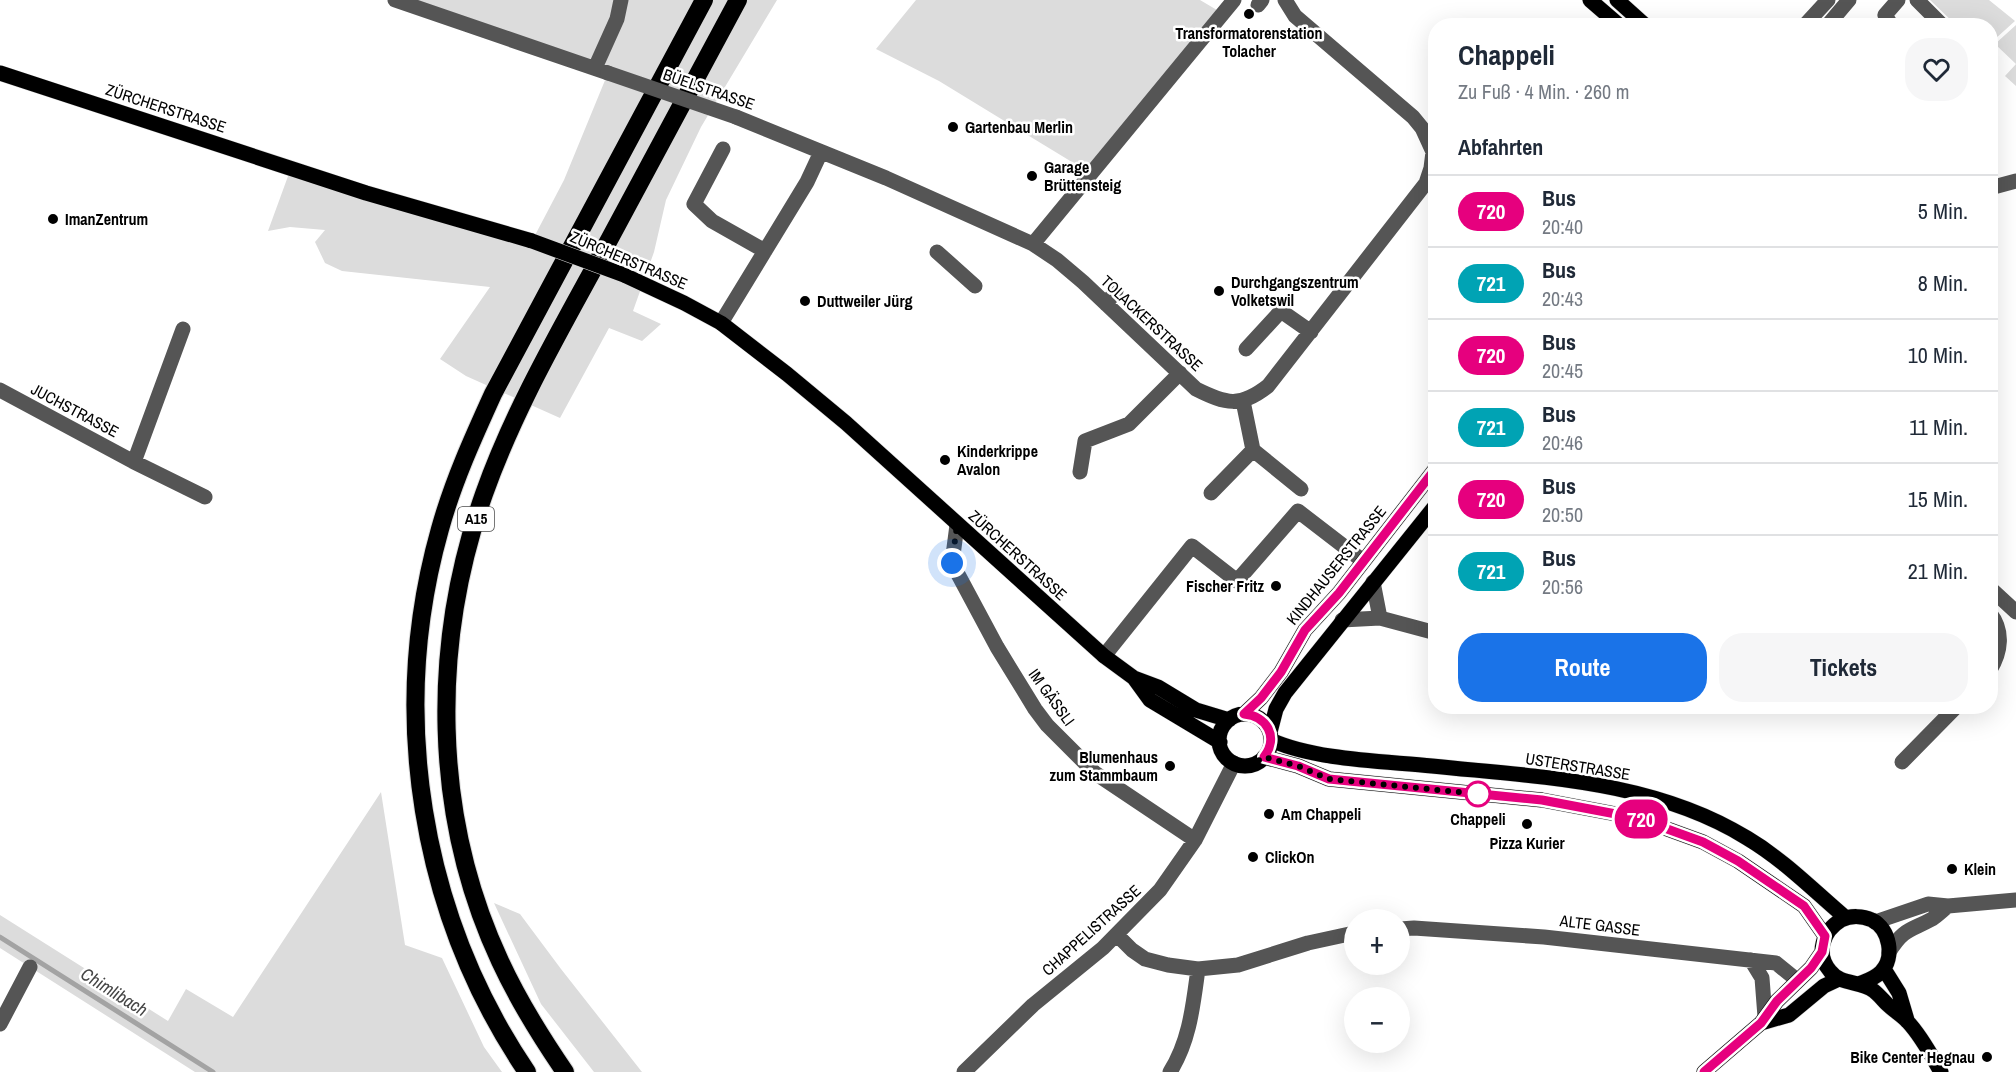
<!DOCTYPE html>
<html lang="de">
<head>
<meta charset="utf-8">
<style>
  body { margin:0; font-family:"Archivo Narrow",sans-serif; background:#f6f6f7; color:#1f2937; height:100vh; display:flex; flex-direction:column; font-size:22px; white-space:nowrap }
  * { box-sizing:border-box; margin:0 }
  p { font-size:20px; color:#747a83 }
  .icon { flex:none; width:33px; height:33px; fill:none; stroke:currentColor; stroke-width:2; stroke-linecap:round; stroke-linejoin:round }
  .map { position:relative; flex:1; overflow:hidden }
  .sheet { position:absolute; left:1428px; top:18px; width:570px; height:696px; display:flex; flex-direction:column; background:#fff; border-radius:24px; box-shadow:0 6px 24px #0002 }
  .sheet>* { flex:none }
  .badge { padding:0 12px; border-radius:20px; font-size:21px; line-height:39px }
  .tools { position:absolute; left:1344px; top:909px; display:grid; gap:12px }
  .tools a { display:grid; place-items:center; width:66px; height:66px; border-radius:50%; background:#fff; box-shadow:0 6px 24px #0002; font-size:30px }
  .you { position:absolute; width:30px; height:30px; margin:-15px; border:4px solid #fff; border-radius:50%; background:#1a73e8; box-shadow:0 0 0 9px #1a73e833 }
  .map>.badge { position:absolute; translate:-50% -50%; box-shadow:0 0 0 3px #fff }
  h2 { padding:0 30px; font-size:22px; line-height:54px }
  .round { display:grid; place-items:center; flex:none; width:63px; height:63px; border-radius:24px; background:#f6f6f7 }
  .summary { display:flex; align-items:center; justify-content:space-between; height:102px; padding:0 30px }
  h1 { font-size:28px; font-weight:700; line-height:45px }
  .cta { display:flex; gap:12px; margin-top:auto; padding:12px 30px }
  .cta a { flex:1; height:69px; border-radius:24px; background:#1a73e8; color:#fff; font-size:24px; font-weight:700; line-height:69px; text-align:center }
  .cta a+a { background:#f6f6f7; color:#1f2937 }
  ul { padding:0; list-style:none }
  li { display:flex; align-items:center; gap:18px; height:72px; padding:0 30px; border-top:2px solid #e0e1e3 }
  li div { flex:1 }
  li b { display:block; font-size:22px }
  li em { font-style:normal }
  li .badge { min-width:66px; font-weight:700; text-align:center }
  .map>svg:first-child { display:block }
  .green { fill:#dcdcdc }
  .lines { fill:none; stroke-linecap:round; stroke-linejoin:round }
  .stream { stroke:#a3a3a3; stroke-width:5 }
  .major-casing { stroke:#dbdbdb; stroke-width:16 }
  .highway-casing { stroke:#dbdbdb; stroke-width:20 }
  .minor { stroke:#555; stroke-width:15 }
  .major { stroke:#000; stroke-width:15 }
  .highway { stroke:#000; stroke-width:18 }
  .major-bridge-casing { stroke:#dbdbdb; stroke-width:16; stroke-linecap:butt }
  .minor-bridge { stroke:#555; stroke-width:15 }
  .major-bridge { stroke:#000; stroke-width:15 }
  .line-casing { stroke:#fff; stroke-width:14 }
  .line { stroke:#e6007e; stroke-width:9 }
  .walk { stroke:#000; stroke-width:6; stroke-dasharray:0 10.8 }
  .poi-dot { fill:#000; stroke:#fff; stroke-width:2 }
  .stop-dot { fill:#fff; stroke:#e6007e; stroke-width:3 }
  .labels { text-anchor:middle; stroke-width:5; stroke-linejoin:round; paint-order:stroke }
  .shield { fill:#fff; stroke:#4c4c4c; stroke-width:1.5 }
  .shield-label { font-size:15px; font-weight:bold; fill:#000 }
  .poi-label { font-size:16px; font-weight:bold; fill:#000; stroke:#fff; text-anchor:start }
  .street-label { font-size:16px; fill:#000; stroke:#fff }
  .stop-label { font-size:16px; font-weight:bold; fill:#000; stroke:#fff }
  .water-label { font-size:18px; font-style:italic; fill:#444; stroke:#fff }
</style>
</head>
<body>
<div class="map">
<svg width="2016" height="1072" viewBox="0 0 2016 1072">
  <rect width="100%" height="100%" fill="#fff"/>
  <path class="green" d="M395,0H777L701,127L666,200L654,252L633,311L661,324L642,341L609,328L560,418L466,376L440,359L490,287L342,271L325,263L315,242L325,230L290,227L268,231L291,168L532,241L564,180L608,73Z
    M916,0H1200L1222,13L1090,173L939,81L876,49Z
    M1930,0H1989L2015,21L1995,39L1991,35L1990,26L1980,25L1978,23L1975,25H1956Z
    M2016,25V86L2005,76L2016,64L1995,44Z
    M381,792L405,945L442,958L484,1047L502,1072H195L0,948V915L168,1021L186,989L233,1017Z
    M494,903L520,914L561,969L642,1072H594L541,1004Z"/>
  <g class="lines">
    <path class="stream" d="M0,937L213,1072"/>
    <defs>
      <path id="major" d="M1590,0L1620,26
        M1617,0L1646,26
        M0,73L366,193L532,241
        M624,275L684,303L721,323L787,374L846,423L1104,656L1134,678L1150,700L1220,742
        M1134,678L1158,687L1196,710L1229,720
        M1244,714L1261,698L1281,672L1305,630L1339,593L1436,468
        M1219 740a26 26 0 1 1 52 0a26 26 0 1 1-52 0Z
        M1270,732L1276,709L1285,693L1436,505
        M1271,740C1315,760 1383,761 1432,766C1538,777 1653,780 1747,838C1784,860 1813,890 1846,918
        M1264,757L1298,766L1329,779L1542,800L1637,818L1703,842L1738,861L1804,906L1825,936
        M1884,969L1899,993L1907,1020
        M1861,983C1869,980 1875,978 1881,972C1895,958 1890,929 1872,920C1863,916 1851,915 1841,920C1823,931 1815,953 1830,971C1841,986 1861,980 1874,991C1879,995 1883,1000 1887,1004C1894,1011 1902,1015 1908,1022C1922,1037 1931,1055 1941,1072
        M1761,1023L1789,1015L1824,986L1839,979
        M1704,1072L1761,1023L1777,1001L1811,968L1822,952"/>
      <path id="highway" d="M527,1072C420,914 388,713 440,529C453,482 473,438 493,394L704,0
        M565,1072C541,1037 518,1000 500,961C432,815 431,644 484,494C512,415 554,341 594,268C642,178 690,89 738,0"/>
    </defs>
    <use href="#major" class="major-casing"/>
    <use href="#highway" class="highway-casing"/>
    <path class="minor" d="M395,0L608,73
      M1917,0L1943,26
      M1258,5L1262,0
      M1804,26L1828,0
      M1827,26L1849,0
      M1892,26L1885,15L1898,0
      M595,68L617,19L621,0
      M736,117L886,178L1033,244L1057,260L1083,282L1196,389C1226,404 1240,408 1268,386L1426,183L1431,168L1433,152L1422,128L1413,117L1295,16L1285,0
      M723,149L694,204L712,221L765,251
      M1990,188L2016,181
      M1033,244L1234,0
      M937,252L975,286
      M1106,304L1116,291
      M721,323L807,182L821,152
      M1246,349L1281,311L1311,332
      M0,390L134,462L205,497
      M1243,401L1253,450L1301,489
      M134,462L183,329
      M1080,472L1085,441L1129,424L1180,373
      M1211,493L1253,450
      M957,525L952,563L997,647L1035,709L1047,725L1095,773L1195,840
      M1373,582L1380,618
      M1990,588L2016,612
      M1990,613C2004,631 2001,652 1990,670
      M1342,620L1380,618L1436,633
      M1104,656L1192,546L1237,581L1298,511L1363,561
      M1902,762L1957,706
      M1875,922L1928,904L1948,906L2016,900
      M1400,929L1414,928L1544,937L1776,963L1792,976
      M1117,935L1132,950L1145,959L1168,965L1198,969L1238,965L1308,943L1354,933
      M1889,952C1904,928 1910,931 1932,919C1937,916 1943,910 1948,906
      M1751,960L1762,978L1765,1017
      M0,1024L30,967
      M964,1072L1033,1005L1103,948L1160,890L1195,840L1234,763
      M1170,1072C1190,1040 1193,1005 1198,969"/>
    <use href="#major" class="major"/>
    <use href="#highway" class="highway"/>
    <defs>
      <path id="major-bridge" d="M532,241L624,275"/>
    </defs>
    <use href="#major-bridge" class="major-bridge-casing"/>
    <path class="minor-bridge" d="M608,73L736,117"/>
    <use href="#major-bridge" class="major-bridge"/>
  </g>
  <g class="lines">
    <defs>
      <path id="line" d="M1436,468L1339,593L1305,630L1281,672L1261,698L1244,714C1267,716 1279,737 1264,757L1298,766L1329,779L1542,800L1637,818L1703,842L1738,861L1804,906L1825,936L1822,952L1811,968L1777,1001L1761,1023L1704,1072"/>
    </defs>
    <use href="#line" class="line-casing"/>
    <use href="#line" class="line"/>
    <path class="walk" d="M952,563L957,525L1104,656L1134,678L1150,700L1220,742C1226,764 1246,771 1264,757L1298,766L1329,779L1478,794"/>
  </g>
  <g class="poi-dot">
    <circle cx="1249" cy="14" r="6"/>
    <circle cx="953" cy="127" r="6"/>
    <circle cx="1032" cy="176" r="6"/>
    <circle cx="53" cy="219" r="6"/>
    <circle cx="1219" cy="291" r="6"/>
    <circle cx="805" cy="301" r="6"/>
    <circle cx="945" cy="460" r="6"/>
    <circle cx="1276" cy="586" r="6"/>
    <circle cx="1170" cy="766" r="6"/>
    <circle cx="1269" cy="814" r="6"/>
    <circle cx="1527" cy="824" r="6"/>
    <circle cx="1253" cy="857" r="6"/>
    <circle cx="1952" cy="869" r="6"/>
    <circle cx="1987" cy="1057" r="6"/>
  </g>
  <circle class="stop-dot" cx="1478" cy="794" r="12"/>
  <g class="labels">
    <rect class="shield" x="458" y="507" width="36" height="24" rx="4.5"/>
    <g class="shield-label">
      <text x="476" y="524">A15</text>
    </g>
    <g class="poi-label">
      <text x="1249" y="39" text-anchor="middle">Transformatorenstation<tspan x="1249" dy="18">Tolacher</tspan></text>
      <text x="965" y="133">Gartenbau Merlin</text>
      <text x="1044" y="173">Garage<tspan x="1044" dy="18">Brüttensteig</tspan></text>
      <text x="65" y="225">ImanZentrum</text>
      <text x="1231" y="288">Durchgangszentrum<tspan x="1231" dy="18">Volketswil</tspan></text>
      <text x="817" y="307">Duttweiler Jürg</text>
      <text x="957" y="457">Kinderkrippe<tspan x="957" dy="18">Avalon</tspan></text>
      <text x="1264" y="592" text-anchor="end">Fischer Fritz</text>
      <text x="1158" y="763" text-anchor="end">Blumenhaus<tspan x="1158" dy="18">zum Stammbaum</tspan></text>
      <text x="1281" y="820">Am Chappeli</text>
      <text x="1527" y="849" text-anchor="middle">Pizza Kurier</text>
      <text x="1265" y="863">ClickOn</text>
      <text x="1964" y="875">Klein</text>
      <text x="1975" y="1063" text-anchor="end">Bike Center Hegnau</text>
    </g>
    <g class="street-label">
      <text transform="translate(709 89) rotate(19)" y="6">BÜELSTRASSE</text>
      <text transform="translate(166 108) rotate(18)" y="6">ZÜRCHERSTRASSE</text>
      <text transform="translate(629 260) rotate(23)" y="6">ZÜRCHERSTRASSE</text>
      <text transform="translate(1152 323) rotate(43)" y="6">TOLACKERSTRASSE</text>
      <text transform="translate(75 410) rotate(28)" y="6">JUCHSTRASSE</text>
      <text transform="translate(1018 555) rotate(42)" y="6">ZÜRCHERSTRASSE</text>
      <text transform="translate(1336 565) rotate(-51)" y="6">KINDHAUSERSTRASSE</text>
      <text transform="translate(1052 697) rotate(54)" y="6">IM GÄSSLI</text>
      <text transform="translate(1578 766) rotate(9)" y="6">USTERSTRASSE</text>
      <text transform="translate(1600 925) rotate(7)" y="6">ALTE GASSE</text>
      <text transform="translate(1091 930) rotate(-42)" y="6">CHAPPELISTRASSE</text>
    </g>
    <g class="stop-label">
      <text x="1478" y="825">Chappeli</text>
    </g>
    <g class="water-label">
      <text transform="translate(114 992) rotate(32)" y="6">Chimlibach</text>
    </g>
  </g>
</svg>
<div class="tools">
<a>+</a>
<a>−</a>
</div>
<div class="you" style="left:952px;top:563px"></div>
<b class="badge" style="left:1641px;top:819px;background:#e6007e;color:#fff">720</b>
<section class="sheet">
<div class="summary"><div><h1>Chappeli</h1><p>Zu Fuß · 4 Min. · 260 m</p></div><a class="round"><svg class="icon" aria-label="heart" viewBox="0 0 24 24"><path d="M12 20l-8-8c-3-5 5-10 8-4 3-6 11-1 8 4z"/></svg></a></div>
<h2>Abfahrten</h2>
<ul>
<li><span class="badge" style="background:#e6007e;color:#fff">720</span><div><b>Bus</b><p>20:40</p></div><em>5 Min.</em></li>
<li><span class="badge" style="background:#00a3b4;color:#fff">721</span><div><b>Bus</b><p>20:43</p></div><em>8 Min.</em></li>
<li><span class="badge" style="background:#e6007e;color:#fff">720</span><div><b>Bus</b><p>20:45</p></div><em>10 Min.</em></li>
<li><span class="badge" style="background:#00a3b4;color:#fff">721</span><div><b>Bus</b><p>20:46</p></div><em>11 Min.</em></li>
<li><span class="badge" style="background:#e6007e;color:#fff">720</span><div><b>Bus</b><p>20:50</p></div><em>15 Min.</em></li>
<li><span class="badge" style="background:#00a3b4;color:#fff">721</span><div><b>Bus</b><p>20:56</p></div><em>21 Min.</em></li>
</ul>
<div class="cta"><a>Route</a><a>Tickets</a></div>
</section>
</div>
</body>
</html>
